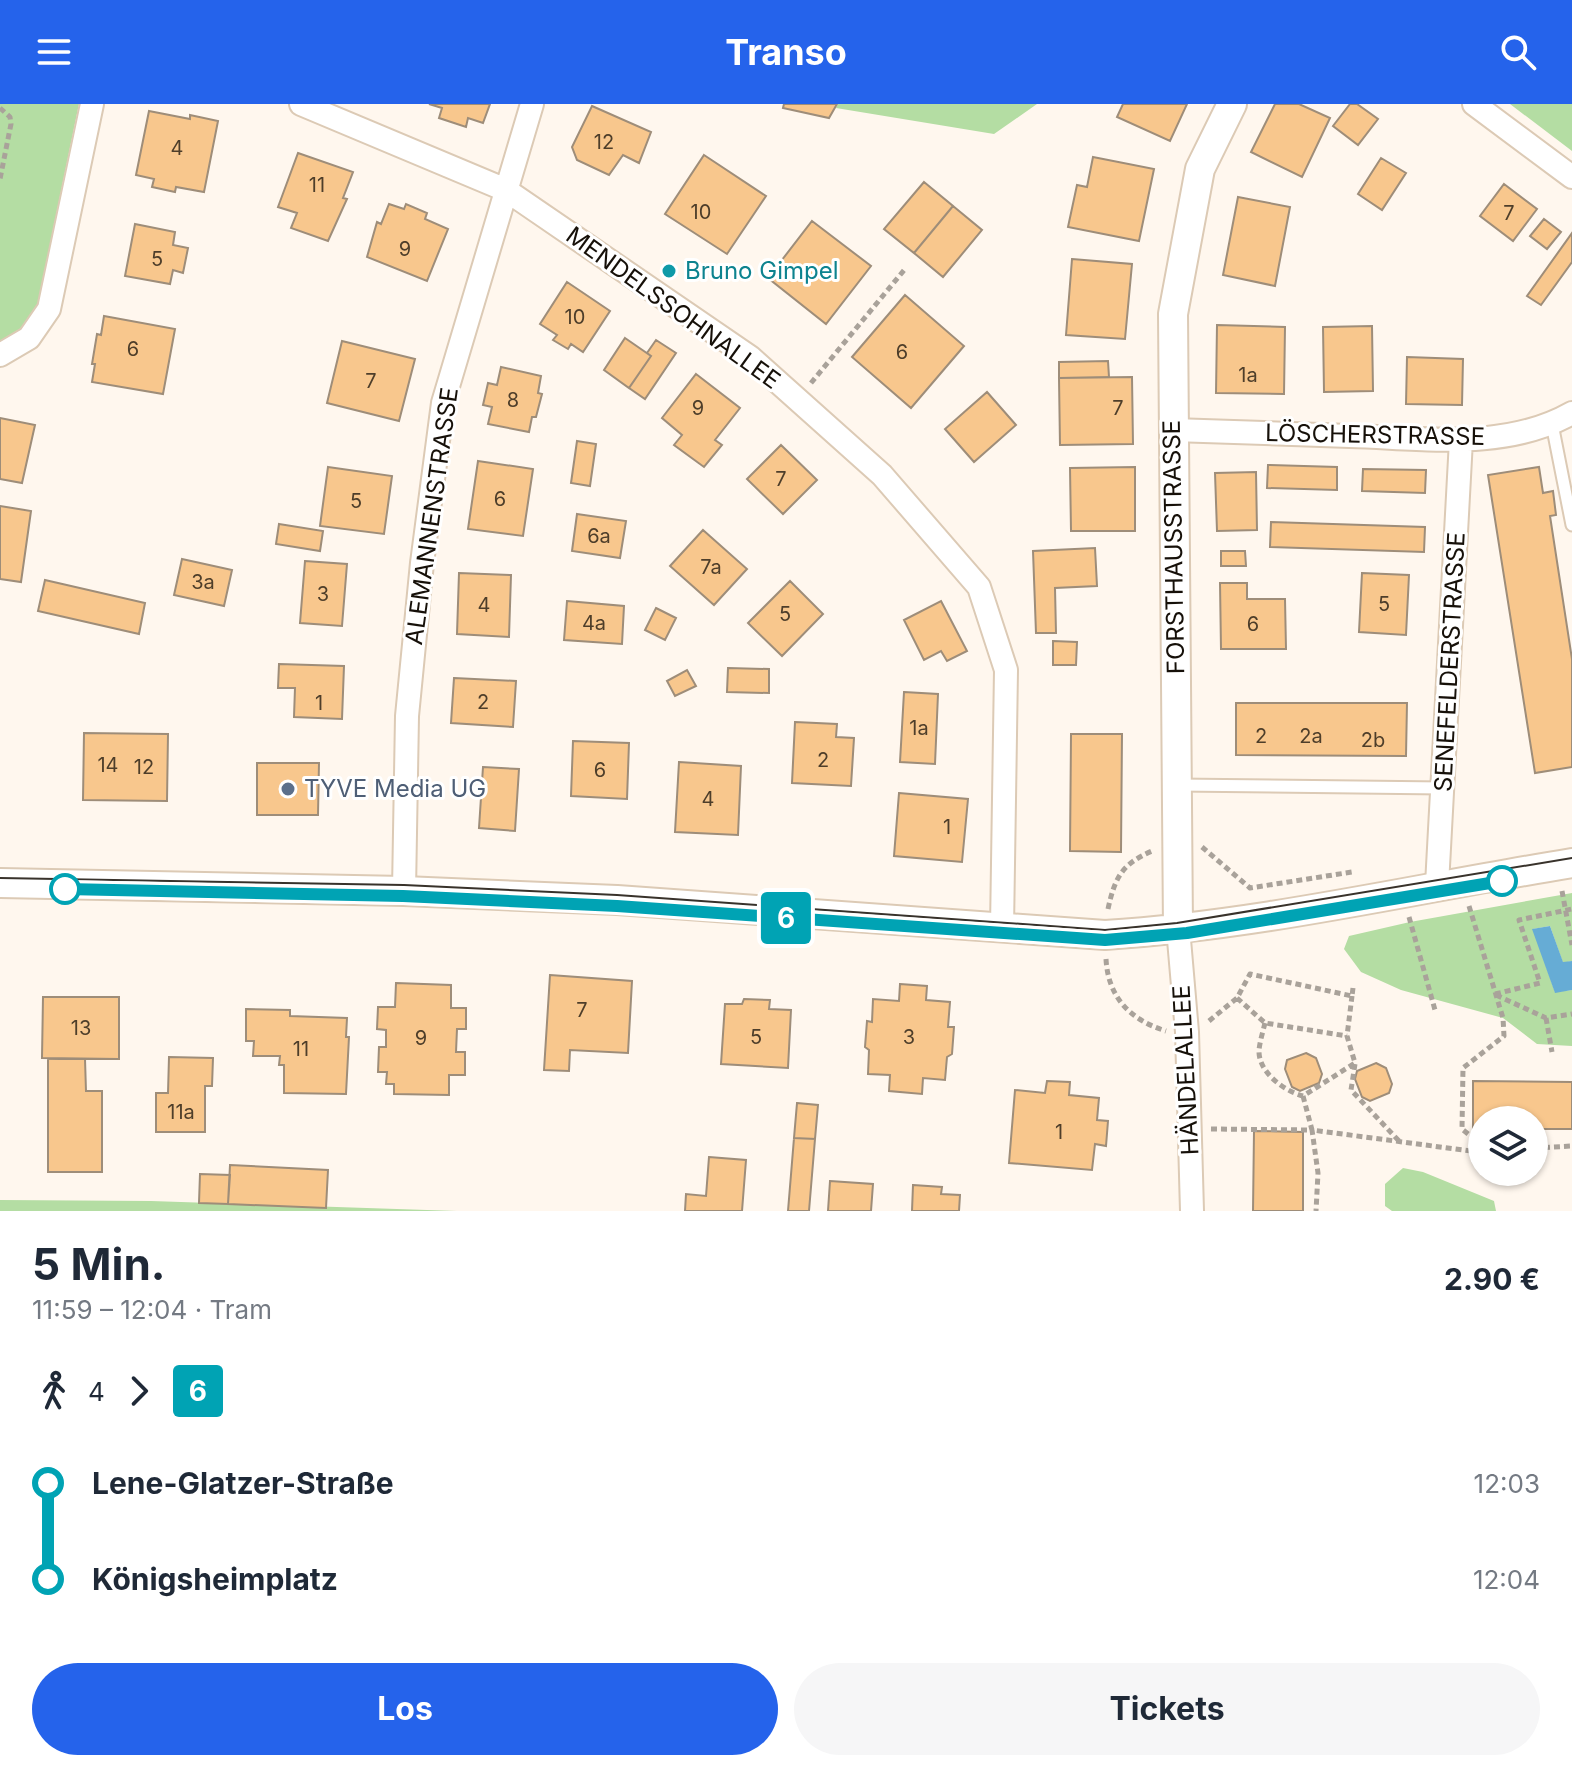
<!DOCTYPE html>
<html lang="de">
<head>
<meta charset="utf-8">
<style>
  body { margin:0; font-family:Inter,sans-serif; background:#f6f6f7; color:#1f2937; height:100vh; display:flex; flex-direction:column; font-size:30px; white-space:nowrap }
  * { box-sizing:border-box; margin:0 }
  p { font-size:26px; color:#747a83 }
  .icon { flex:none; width:44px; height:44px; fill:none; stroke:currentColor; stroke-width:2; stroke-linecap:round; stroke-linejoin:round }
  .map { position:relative; height:1107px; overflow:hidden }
  .details { display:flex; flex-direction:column; background:#fff; flex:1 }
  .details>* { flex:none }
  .badge { padding:0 16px; border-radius:6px; font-size:28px; line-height:52px }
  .buttons { position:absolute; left:1468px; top:1002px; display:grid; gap:16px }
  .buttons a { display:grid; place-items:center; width:80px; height:80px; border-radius:50%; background:#fff; box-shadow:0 2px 6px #0004; font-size:40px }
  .map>.badge { position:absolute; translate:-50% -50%; box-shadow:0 0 0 4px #fff }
  .legs { display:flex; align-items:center; gap:12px; height:88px; padding:0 32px; font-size:26px }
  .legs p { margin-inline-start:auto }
  .head { display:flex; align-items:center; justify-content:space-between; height:136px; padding:0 32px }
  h1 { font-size:44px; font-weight:700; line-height:60px }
  .button { display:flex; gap:16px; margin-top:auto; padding:16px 32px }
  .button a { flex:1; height:92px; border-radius:48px; background:#2563eb; color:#fff; font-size:32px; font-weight:700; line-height:92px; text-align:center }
  .button a+a { background:#f6f6f7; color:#1f2937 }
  ul { padding:0 32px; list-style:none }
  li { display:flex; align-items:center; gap:28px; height:96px; font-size:30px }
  li i { display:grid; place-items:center; width:12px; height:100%; margin:0 10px; background:currentColor }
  li i::after { content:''; width:20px; height:20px; margin:-10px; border:6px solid; border-radius:50%; background:#fff }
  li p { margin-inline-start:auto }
  li:first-child i { background:linear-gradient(#0000 50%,currentColor 0) }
  li:last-child i { background:linear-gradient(currentColor 50%,#0000 0) }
  header { display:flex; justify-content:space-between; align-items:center; height:104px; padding:0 32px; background:#2563eb; color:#fff; font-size:36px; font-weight:700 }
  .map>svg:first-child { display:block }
  .green { fill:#b4dda3 }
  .water { fill:#66acd5 }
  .building { fill:#f8c78d; stroke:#9e8d79; stroke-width:2 }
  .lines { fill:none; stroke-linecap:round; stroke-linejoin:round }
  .service-casing { stroke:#dccab5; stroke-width:15 }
  .minor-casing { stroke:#dccab5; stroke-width:26 }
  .tertiary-casing { stroke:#dccab5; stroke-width:32 }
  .path { stroke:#a9a29a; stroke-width:5; stroke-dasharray:6 4; stroke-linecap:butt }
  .service { stroke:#fff; stroke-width:11 }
  .minor { stroke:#fff; stroke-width:22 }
  .tertiary { stroke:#fff; stroke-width:28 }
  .tram { stroke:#38322b; stroke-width:2 }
  .line-1-casing { stroke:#fff; stroke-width:18 }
  .line-1 { stroke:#00a3b4; stroke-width:12 }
  .culture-dot { fill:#0f9aa8; stroke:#fff; stroke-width:3 }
  .service-dot { fill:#5c6f8a; stroke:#fff; stroke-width:3 }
  .stop-1-dot { fill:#fff; stroke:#00a3b4; stroke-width:4 }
  .labels { text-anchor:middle; stroke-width:6; stroke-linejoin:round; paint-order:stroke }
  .number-label { font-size:20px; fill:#4e3e2a }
  .culture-label { font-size:24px; fill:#0d838f; stroke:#fff; text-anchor:start }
  .street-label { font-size:24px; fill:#161009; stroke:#fff }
  .service-label { font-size:24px; fill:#4e5e75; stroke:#fff; text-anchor:start }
</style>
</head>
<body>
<header><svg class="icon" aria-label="menu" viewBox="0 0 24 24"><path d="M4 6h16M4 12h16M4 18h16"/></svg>Transo<svg class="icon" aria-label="search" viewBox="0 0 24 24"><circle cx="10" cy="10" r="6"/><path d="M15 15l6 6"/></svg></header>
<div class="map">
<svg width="1572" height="1107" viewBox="0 0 1572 1107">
  <rect width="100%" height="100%" fill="#fff7ee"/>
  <path class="green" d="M0,0H79L38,199L26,222L0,237Z
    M838,0H1037L994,30L836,4Z
    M1510,0H1572V47Z
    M1572,789V857L1563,859L1550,822L1533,825L1555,888L1572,886V942L1537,940L1503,914L1401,886L1361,868L1344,845L1349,832L1410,818Z
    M1403,1064L1423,1068L1494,1097L1496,1107H1392L1385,1102V1080Z
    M0,1096L151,1097L457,1107H0Z"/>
  <path class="water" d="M1550,822L1563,858L1572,857V886L1555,889L1532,825Z"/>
  <path class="building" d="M429,0H490L483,19L468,14L466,23L439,14L442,4Z
    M784,0H837L829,14L783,4Z
    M1123,0H1187L1170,37L1117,13Z
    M1275,0H1299L1330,14L1302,73L1251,48Z
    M1350,0H1357L1378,15L1358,41L1333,22Z
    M592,2L651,28L639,59L623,51L609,71L577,56L572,43Z
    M149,7L190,15V11L218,17L204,88L176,83L175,88L152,83L154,75L136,71Z
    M298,49L353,68L343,94L347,95L328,137L291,124L297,109L278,103Z
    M704,51L766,92L727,150L665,110Z
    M1093,53L1154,65L1139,137L1068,123L1077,81L1087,83Z
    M1381,54L1406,69L1382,106L1358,90Z
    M924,78L953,102L914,149L884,125Z
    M1504,80L1537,105L1513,137L1480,112Z
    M1238,93L1290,103L1275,182L1223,171Z
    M389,100L404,105L406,100L427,109L425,115L448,125L427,177L367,153L377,118L381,120Z
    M953,102L982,126L943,173L914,149Z
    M1544,115L1561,128L1547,145L1530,132Z
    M812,117L871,162L826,220L768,174Z
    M135,120L175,128L173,141L188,144L183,169L173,166L170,180L125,172Z
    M1572,129V158L1541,201L1527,192Z
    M1072,155L1132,160L1125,235L1066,231Z
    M567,178L610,207L583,248L571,240L568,245L553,236L557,231L540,220Z
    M905,191L964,242L911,304L852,253Z
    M104,212L175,225L163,290L92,278L95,260H92L97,230L101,231Z
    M1217,221L1285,223L1284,290L1216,289Z
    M1372,222L1373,287L1324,288L1323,223Z
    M625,234L651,252L629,284L604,266Z
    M656,236L676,249L645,295L629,284L651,252L647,249Z
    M342,237L415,255L399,317L327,299Z
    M1407,253L1463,255L1462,301L1406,300Z
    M1108,257L1109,273L1059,274V258Z
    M501,263L541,272L538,289L542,290L536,313H532L529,328L488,320L492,303L483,301L488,279L497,281Z
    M696,270L740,304L715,336L722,341L704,363L674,341L682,331L662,314Z
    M1132,273L1133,340L1060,341L1059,274Z
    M987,288L1016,321L974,358L945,325Z
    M0,314L35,321L22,379L0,375Z
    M577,337L596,340L590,382L571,379Z
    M781,341L817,376L783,410L747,375Z
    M478,357L533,365L523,432L468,425Z
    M1268,361L1337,363V386L1267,384Z
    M328,363L392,372L384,430L320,422Z
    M1135,363V427H1071L1070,364Z
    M1539,363L1543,389L1553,387L1556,411L1550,412L1572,555V663L1535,669L1488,371Z
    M1363,365L1426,366L1425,389L1362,387Z
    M1256,368L1257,426L1217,427L1215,369Z
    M0,402L31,407L21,478L0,475Z
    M577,410L626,417L620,454L572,447Z
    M1271,418L1425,423L1424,448L1270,443Z
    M279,420L323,427L320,447L276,440Z
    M703,426L747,465L714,501L670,462Z
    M1095,444L1097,482L1055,484L1056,529H1036L1033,447Z
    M1221,447H1245L1246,462H1221Z
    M182,455L232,466L224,502L174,491Z
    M305,457L347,460L342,522L300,519Z
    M459,469L511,471L509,533L457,530Z
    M1362,469L1409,471L1406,531L1359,528Z
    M45,476L145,499L139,530L38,507Z
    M790,477L823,510L782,552L748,519Z
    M1220,479H1247V495H1285L1286,545H1221Z
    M567,497L624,502L622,540L564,536Z
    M941,497L967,547L947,557L941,547L924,556L904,516Z
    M656,504L676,514L665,536L645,526Z
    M1053,537L1077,538L1076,561H1053Z
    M279,560L344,562L342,615L294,613L295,584H278Z
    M728,564L769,565V589L727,588Z
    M687,566L696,582L675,592L667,577Z
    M454,574L516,577L513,623L451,619Z
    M904,588L938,590L935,660L900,658Z
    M1236,599H1407L1406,652L1236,651Z
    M795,618L837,620L836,633L854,634L851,682L792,679Z
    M84,629L168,630L167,697L83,696Z
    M1071,630H1122L1121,748L1070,747Z
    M573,637L629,639L627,695L571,692Z
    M679,658L741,662L738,731L675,728Z
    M257,659H319L318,711H257Z
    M483,663L519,665L515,727L479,724Z
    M899,689L968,695L962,758L894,752Z
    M550,871L632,877L628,949L570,946L569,967L544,966Z
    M396,879L451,881V904H466V925H457L456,948H465V971H449V991L394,990V980H386L387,968H378L379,943H386V926L377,925L378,903H395Z
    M900,880L927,882L926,896L950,898L948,923H954L952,950L947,953L945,976L923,974L922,990L889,987L890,971L868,970L869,946L865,943L867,917L872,918L873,895L899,897Z
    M43,893H119V955L42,954Z
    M744,895L770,896L769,905L791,906L788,964L721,960L725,900H742Z
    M246,905L290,906V912L347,914L346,933H349L346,990L284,989V961H279L280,952H253L254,937H246Z
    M1306,949L1316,954L1322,970L1319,979L1300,987L1292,983L1285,965L1287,956Z
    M169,953L213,954L212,982H205V1028H156V989H168Z
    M48,955H85L86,987H102V1068H48Z
    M1376,959L1386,964L1392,980L1389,989L1370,997L1362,993L1355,975L1357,967Z
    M1047,977L1070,978L1069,991L1099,994L1097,1016L1108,1017L1106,1042L1095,1040L1092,1066L1009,1059L1015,986L1045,989Z
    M1473,977L1572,978V1025H1534V1016H1482V1024H1473Z
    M797,999L818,1001L815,1035L794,1034Z
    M1254,1027L1303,1028V1107H1253Z
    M794,1034L815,1035L809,1107H788Z
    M709,1053L746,1056L742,1107H685L686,1090L706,1092Z
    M230,1061L328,1066L326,1104L228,1100Z
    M200,1070L230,1071L228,1100L199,1099Z
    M830,1077L873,1080L871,1107H828Z
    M913,1081L942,1083L941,1090L960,1091L959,1107H912Z"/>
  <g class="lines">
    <defs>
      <path id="service" d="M1552,320L1572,421
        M1177,681L1443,684"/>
      <path id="minor" d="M301,0L506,86L750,253L882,371L979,483L1006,566L1002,824
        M1474,0L1572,73
        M0,251L29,234L49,205L92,0
        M1173,326C1232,328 1291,330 1350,332C1424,334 1505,347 1572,309
        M1437,781L1461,336
        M404,787L407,612L422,459L443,299L532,0
        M1178,824L1187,928L1192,1107"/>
      <path id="tertiary" d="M0,779L404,787L617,796L1105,831C1261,821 1418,784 1572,759
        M1178,824L1173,210L1200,65L1232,0"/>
    </defs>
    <use href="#service" class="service-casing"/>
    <use href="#minor" class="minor-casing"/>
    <use href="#tertiary" class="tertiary-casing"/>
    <path class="path" d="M0,4L10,13L11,20L0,75
      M811,279L905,165
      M1202,743L1250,784L1352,768
      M1562,787L1572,841
      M1469,802L1503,914L1504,932L1463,964L1462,1025L1473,1034L1478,1048L1482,1047
      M1108,805C1115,773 1122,760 1152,747
      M1409,813L1435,906
      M1106,855C1108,893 1130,916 1166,927
      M1495,890L1540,879L1519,816L1572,805
      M1496,891L1546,914L1572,910
      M1237,894L1265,919L1347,932
      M1546,914L1552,948
      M1209,917L1237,894L1250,870L1352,892L1353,884
      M1265,919C1263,927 1260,937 1259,946C1258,968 1284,987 1303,992L1355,959L1347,932L1352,892
      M1355,960L1351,986L1399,1037
      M1303,992L1312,1026L1478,1048
      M1211,1025L1312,1026L1318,1069L1316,1107
      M1534,1044L1572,1042"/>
    <use href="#service" class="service"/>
    <use href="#minor" class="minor"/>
    <use href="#tertiary" class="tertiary"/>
    <path class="tram" d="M0,774L404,781L617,791L1105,826L1177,819L1572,754
      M1297,812L1368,800"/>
  </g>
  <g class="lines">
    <defs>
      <path id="line-1" d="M65,785L403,792L617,802L1105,836L1187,829L1502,777"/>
    </defs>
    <use href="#line-1" class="line-1-casing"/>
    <use href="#line-1" class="line-1"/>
  </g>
  <circle class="culture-dot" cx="669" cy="167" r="8"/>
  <circle class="service-dot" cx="288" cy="685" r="8"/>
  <g class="stop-1-dot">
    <circle cx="1502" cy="777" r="14"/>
    <circle cx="65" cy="785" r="14"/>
  </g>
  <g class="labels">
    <g class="number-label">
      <text x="604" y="45">12</text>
      <text x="177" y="51">4</text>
      <text x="317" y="88">11</text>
      <text x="701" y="115">10</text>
      <text x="1509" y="116">7</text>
      <text x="405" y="152">9</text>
      <text x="157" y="162">5</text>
      <text x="575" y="220">10</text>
      <text x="133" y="252">6</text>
      <text x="902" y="255">6</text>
      <text x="1248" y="278">1a</text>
      <text x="371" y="284">7</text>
      <text x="513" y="303">8</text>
      <text x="698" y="311">9</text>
      <text x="1118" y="311">7</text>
      <text x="781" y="382">7</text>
      <text x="500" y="402">6</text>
      <text x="356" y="404">5</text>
      <text x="599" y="439">6a</text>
      <text x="711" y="470">7a</text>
      <text x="203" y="485">3a</text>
      <text x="323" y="497">3</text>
      <text x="1384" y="507">5</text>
      <text x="484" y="508">4</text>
      <text x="785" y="517">5</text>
      <text x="594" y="526">4a</text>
      <text x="1253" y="527">6</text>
      <text x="483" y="605">2</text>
      <text x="319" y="606">1</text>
      <text x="919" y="631">1a</text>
      <text x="1261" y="639">2</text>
      <text x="1311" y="639">2a</text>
      <text x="1373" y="643">2b</text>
      <text x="823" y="663">2</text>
      <text x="108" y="668">14</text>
      <text x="144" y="670">12</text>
      <text x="600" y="673">6</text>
      <text x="708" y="702">4</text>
      <text x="947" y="730">1</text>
      <text x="582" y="913">7</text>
      <text x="81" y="931">13</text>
      <text x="756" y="940">5</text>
      <text x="909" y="940">3</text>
      <text x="421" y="941">9</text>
      <text x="301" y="952">11</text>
      <text x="181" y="1015">11a</text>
      <text x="1059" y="1035">1</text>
    </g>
    <g class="culture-label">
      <text x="685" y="175">Bruno Gimpel</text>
    </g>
    <g class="street-label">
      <text transform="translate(673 204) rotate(36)" y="8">MENDELSSOHNALLEE</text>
      <text transform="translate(1375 331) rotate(1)" y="8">LÖSCHERSTRASSE</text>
      <text transform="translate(432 412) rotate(-82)" y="8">ALEMANNENSTRASSE</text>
      <text transform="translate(1174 443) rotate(-91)" y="8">FORSTHAUSSTRASSE</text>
      <text transform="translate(1450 558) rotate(-87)" y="8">SENEFELDERSTRASSE</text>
      <text transform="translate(1186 966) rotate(-93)" y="8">HÄNDELALLEE</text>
    </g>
    <g class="service-label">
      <text x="304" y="693">TYVE Media UG</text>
    </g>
  </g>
</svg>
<div class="buttons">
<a><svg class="icon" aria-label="layers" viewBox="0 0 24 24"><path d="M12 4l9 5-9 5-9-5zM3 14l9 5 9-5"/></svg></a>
</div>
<b class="badge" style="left:786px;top:814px;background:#00a3b4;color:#fff">6</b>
</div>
<section class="details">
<div class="head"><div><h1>5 Min.</h1><p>11:59 – 12:04 · Tram</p></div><b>2.90 €</b></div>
<div class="legs"><svg class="icon" aria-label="walk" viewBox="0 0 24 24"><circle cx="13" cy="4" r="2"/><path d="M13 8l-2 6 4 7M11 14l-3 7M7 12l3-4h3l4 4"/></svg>4<svg class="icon" aria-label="forward" viewBox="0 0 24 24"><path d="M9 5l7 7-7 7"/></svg><b class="badge" style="background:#00a3b4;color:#fff">6</b></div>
<ul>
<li><i style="color:#00a3b4"></i><b>Lene-Glatzer-Straße</b><p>12:03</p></li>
<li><i style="color:#00a3b4"></i><b>Königsheimplatz</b><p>12:04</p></li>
</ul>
<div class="button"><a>Los</a><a>Tickets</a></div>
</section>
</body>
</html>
